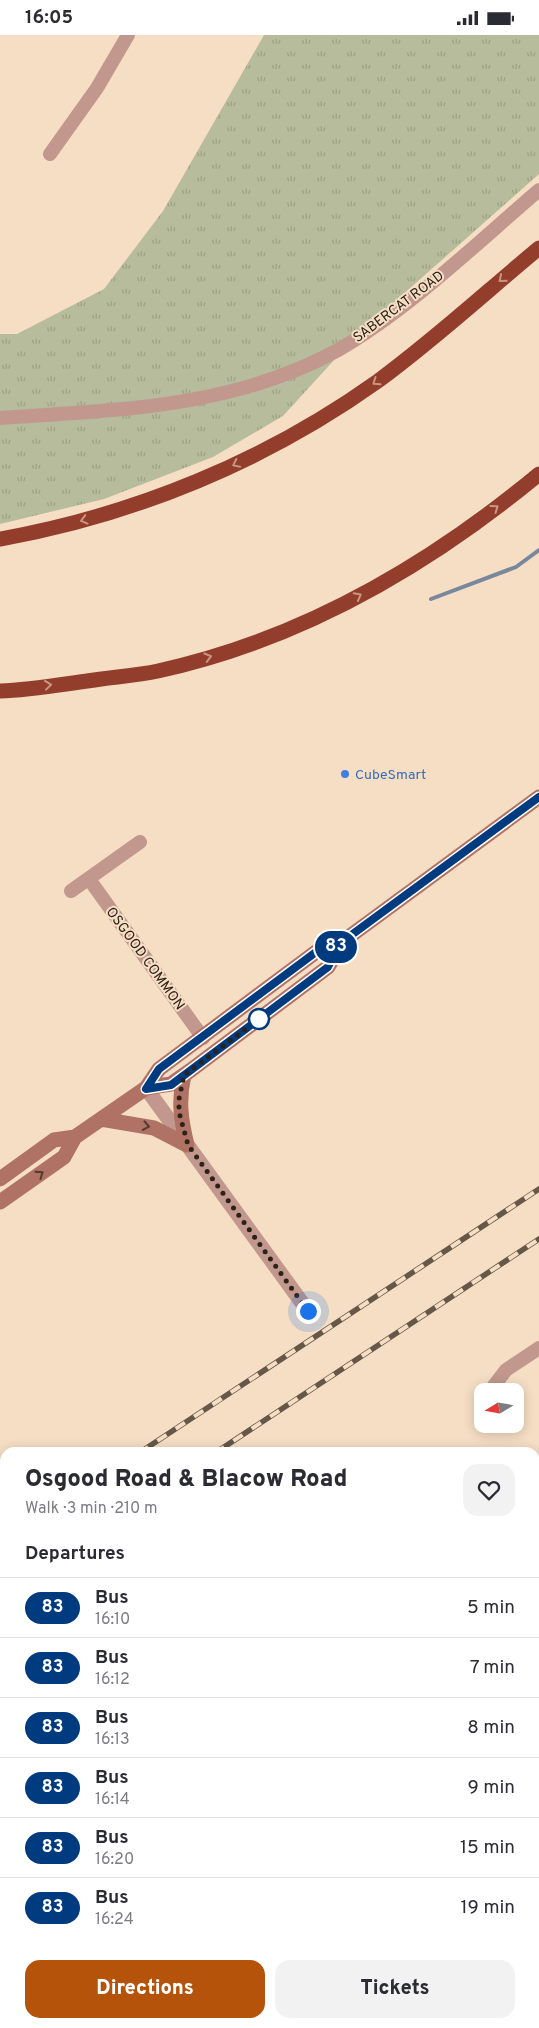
<!DOCTYPE html>
<html lang="en">
<head>
<meta charset="utf-8">
<style>
  body { margin:0; font-family:Overpass,sans-serif; background:#f2f2f3; color:#2b2b33; height:100vh; display:flex; flex-direction:column; font-size:19px; white-space:nowrap }
  * { box-sizing:border-box; margin:0 }
  p { font-size:16px; color:#7c7c81 }
  .icon { flex:none; width:28px; height:28px; fill:none; stroke:currentColor; stroke-width:2; stroke-linecap:round; stroke-linejoin:round }
  .map { position:relative; flex:1; overflow:hidden }
  .panel { position:absolute; left:0px; top:1412px; width:540px; height:581px; display:flex; flex-direction:column; background:#fff; border-radius:15px 15px 0 0; box-shadow:0 2px 12px #0003 }
  .panel>* { flex:none }
  .badge { padding:0 10px; border-radius:16px; font-size:18px; line-height:32px }
  .needle { width:32px; rotate:259deg }
  .controls { position:absolute; left:474px; top:1348px; display:grid; gap:10px }
  .controls a { display:grid; place-items:center; width:50px; height:50px; border-radius:10px; background:#fff; box-shadow:0 2px 12px #0003; font-size:25px }
  .you { position:absolute; width:25px; height:25px; margin:-12px; border:4px solid #fff; border-radius:50%; background:#1a73e8; box-shadow:0 0 0 8px #1a73e833 }
  .map>.badge { position:absolute; translate:-50% -50%; box-shadow:0 0 0 2px #fff }
  h2 { padding:0 25px; font-size:19px; line-height:45px }
  .round { display:grid; place-items:center; flex:none; width:52px; height:52px; border-radius:15px; background:#f2f2f3 }
  .overview { display:flex; align-items:center; justify-content:space-between; height:85px; padding:0 25px }
  h1 { font-size:24px; font-weight:800; line-height:38px }
  .primary-button { display:flex; gap:10px; margin-top:auto; padding:10px 25px }
  .primary-button a { flex:1; height:58px; border-radius:15px; background:#b45309; color:#fff; font-size:20px; font-weight:800; line-height:58px; text-align:center }
  .primary-button a+a { background:#f2f2f3; color:#2b2b33 }
  ul { padding:0; list-style:none }
  li { display:flex; align-items:center; gap:15px; height:60px; padding:0 25px; border-top:1px solid #e1e1e2 }
  li div { flex:1 }
  li b { display:block; font-size:19px }
  li em { font-style:normal }
  li .badge { min-width:55px; font-weight:700; text-align:center }
  .status { display:flex; justify-content:space-between; align-items:center; height:35px; padding:0 25px; background:#fff; direction:ltr }
  .status svg { height:14px; fill:currentColor }
  .map>svg:first-child { display:block }
  .grass { fill:url(#grass-tufts) }
  .lines { fill:none; stroke-linecap:round; stroke-linejoin:round }
  .stream { stroke:#7a889e; stroke-width:4 }
  .minor { stroke:#c2988e; stroke-width:14 }
  .tertiary { stroke:#c2988e; stroke-width:15 }
  .secondary { stroke:#b07265; stroke-width:15 }
  .motorway { stroke:#933e2d; stroke-width:15 }
  .rail-casing { stroke:#655849; stroke-width:5.5 }
  .rail { stroke:#f6dec4; stroke-width:4; stroke-dasharray:11; stroke-linecap:butt }
  .oneway { stroke:#c99680 }
  .oneway2 { stroke:#533a2f }
  .line-casing { stroke:#fff; stroke-width:11 }
  .line { stroke:#003b80; stroke-width:8 }
  .walk { stroke:#2b2218; stroke-width:5; stroke-dasharray:0 9 }
  .shop-dot { fill:#3f7fe0; stroke:#f6dec4; stroke-width:2 }
  .stop-dot { fill:#fff; stroke:#003b80; stroke-width:2.5 }
  .labels { text-anchor:middle; stroke-width:4; stroke-linejoin:round; paint-order:stroke }
  .street-label { font-size:14px; fill:#2b2218; stroke:#f6dec4 }
  .shop-label { font-size:14px; fill:#366cbe; stroke:#f6dec4; text-anchor:start }
</style>
</head>
<body>
<div class="status"><b>16:05</b><svg viewBox="0 0 49 12"><path d="M0 12V9h3v3zM5 12V6h3v6zM10 12V3h3v9zM15 12V0h3v12zM26 1h20v11H26zM47 4h2v5h-2z"/></svg></div>
<div class="map">
<svg width="539" height="1993" viewBox="0 0 539 1993">
  <defs>
    <pattern id="grass-tufts" width="24" height="20" patternUnits="userSpaceOnUse" patternTransform="scale(1.25)"><rect width="24" height="20" fill="#b7bc9c"/><path d="M3 7l-1-3M5 7V3M7 7l1-3M15 17l-1-3M17 17v-4M19 17l1-3" fill="none" stroke="#9ea186"/></pattern>
  </defs>
  <rect width="100%" height="100%" fill="#f6dec4"/>
  <path class="grass" d="M264,0H539V139L356,301L283,381L213,422L104,464L0,489V299H17L104,254L163,176Z"/>
  <g class="lines">
    <path class="stream" d="M431,564L516,532L539,515
      M0,1526L5,1529
      M0,1537L5,1542
      M207,1989L210,1993
      M51,1993L64,1989"/>
    <path class="minor" d="M50,119L97,53L128,0
      M0,383C116,375 233,373 338,315C408,275 477,208 539,155
      M89,844L203,1003
      M71,856L140,807
      M490,1356L506,1335L539,1313
      M0,1683L5,1697
      M0,1846L5,1844
      M535,1852L539,1851
      M105,1989L107,1993
      M120,1993L132,1989"/>
    <path class="tertiary" d="M146,1053L308,1276
      M535,1671L539,1683
      M535,1741L539,1753"/>
    <path class="secondary" d="M184,1040C178,1066 181,1085 187,1110
      M146,1053L171,1049L191,1035L328,932L331,927V915
      M101,1084L154,1093L187,1110
      M0,1144L54,1105L75,1102L146,1053L159,1034L320,914L331,915L539,762
      M0,1167L64,1122L75,1102"/>
    <path class="motorway" d="M0,504C135,480 266,426 378,346C434,305 486,257 539,213
      M0,656C29,655 58,650 87,646C110,642 135,641 158,636C300,605 428,531 539,439"/>
    <defs>
      <path id="rail" d="M139,1418L539,1154
        M215,1418L539,1204
        M0,1518L5,1515
        M0,1559L5,1556"/>
    </defs>
    <use href="#rail" class="rail-casing"/>
    <use href="#rail" class="rail"/>
  </g>
  <defs><path id="oneway-chevron" d="M-2-3.5L2.5 0L-2 3.5" fill="none" stroke-width="1.6" stroke-linecap="round" stroke-linejoin="round" transform="scale(1.25)"/></defs>
  <g class="oneway">
    <use href="#oneway-chevron" transform="translate(502 244) rotate(140)"/>
    <use href="#oneway-chevron" transform="translate(376 347) rotate(145)"/>
    <use href="#oneway-chevron" transform="translate(236 429) rotate(154)"/>
    <use href="#oneway-chevron" transform="translate(495 473) rotate(-36)"/>
    <use href="#oneway-chevron" transform="translate(84 485) rotate(165)"/>
    <use href="#oneway-chevron" transform="translate(358 561) rotate(-28)"/>
    <use href="#oneway-chevron" transform="translate(208 622) rotate(-16)"/>
    <use href="#oneway-chevron" transform="translate(48 650) rotate(-7)"/>
  </g>
  <g class="oneway2">
    <use href="#oneway-chevron" transform="translate(146 1091) rotate(11)"/>
    <use href="#oneway-chevron" transform="translate(40 1139) rotate(-35)"/>
  </g>
  <g class="lines">
    <defs>
      <path id="line" d="M320,914L159,1034L146,1054L171,1050L191,1035L328,932L331,926V915L539,762"/>
    </defs>
    <use href="#line" class="line-casing"/>
    <use href="#line" class="line"/>
    <path class="walk" d="M259,984L184,1040L179,1064V1077L188,1110L308,1276"/>
  </g>
  <circle class="shop-dot" cx="345" cy="739" r="5"/>
  <circle class="stop-dot" cx="259" cy="984" r="10"/>
  <g class="labels">
    <g class="street-label">
      <text transform="translate(398 271) rotate(-37)" y="5">SABERCAT ROAD</text>
      <text transform="translate(146 923) rotate(54)" y="5">OSGOOD COMMON</text>
    </g>
    <g class="shop-label">
      <text x="355" y="744">CubeSmart</text>
    </g>
  </g>
</svg>
<div class="controls">
<a><svg class="needle" viewBox="-14 -14 28 28"><path d="M0-13l5 13h-10z" fill="#e53935"/><path d="M0 13l5-13h-10z" fill="#7c7c81"/></svg></a>
</div>
<div class="you" style="left:308px;top:1276px"></div>
<b class="badge" style="left:336px;top:912px;background:#003b80;color:#fff">83</b>
<section class="panel">
<div class="overview"><div><h1>Osgood Road &amp; Blacow Road</h1><p>Walk · 3 min · 210 m</p></div><a class="round"><svg class="icon" aria-label="heart" viewBox="0 0 24 24"><path d="M12 20l-8-8c-3-5 5-10 8-4 3-6 11-1 8 4z"/></svg></a></div>
<h2>Departures</h2>
<ul>
<li><span class="badge" style="background:#003b80;color:#fff">83</span><div><b>Bus</b><p>16:10</p></div><em>5 min</em></li>
<li><span class="badge" style="background:#003b80;color:#fff">83</span><div><b>Bus</b><p>16:12</p></div><em>7 min</em></li>
<li><span class="badge" style="background:#003b80;color:#fff">83</span><div><b>Bus</b><p>16:13</p></div><em>8 min</em></li>
<li><span class="badge" style="background:#003b80;color:#fff">83</span><div><b>Bus</b><p>16:14</p></div><em>9 min</em></li>
<li><span class="badge" style="background:#003b80;color:#fff">83</span><div><b>Bus</b><p>16:20</p></div><em>15 min</em></li>
<li><span class="badge" style="background:#003b80;color:#fff">83</span><div><b>Bus</b><p>16:24</p></div><em>19 min</em></li>
</ul>
<div class="primary-button"><a>Directions</a><a>Tickets</a></div>
</section>
</div>
</body>
</html>
